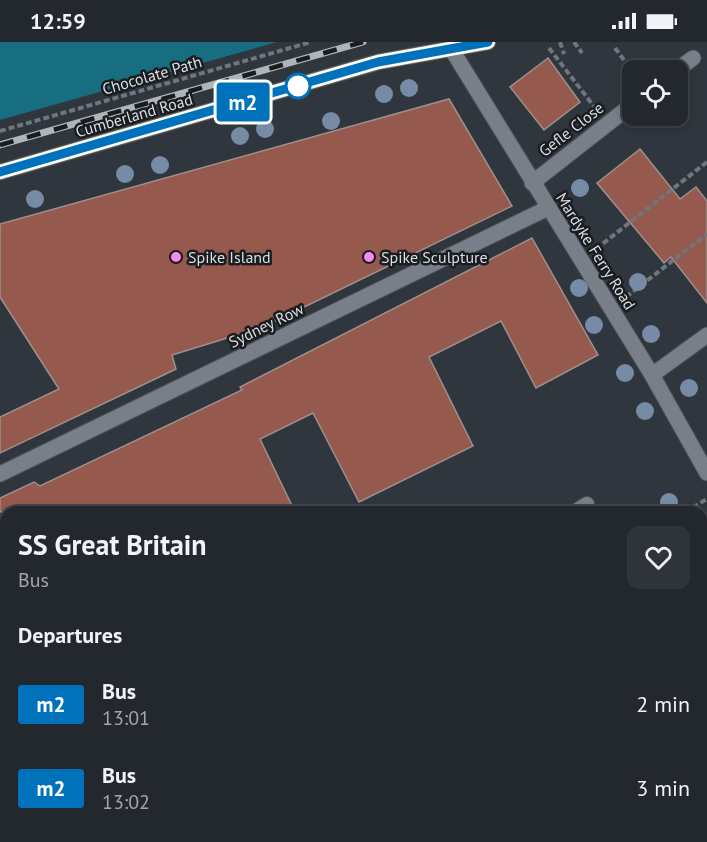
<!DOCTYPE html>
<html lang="en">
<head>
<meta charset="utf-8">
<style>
  body { margin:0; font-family:"PT Sans",sans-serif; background:#2f343a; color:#f1f3f6; height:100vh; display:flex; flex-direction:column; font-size:22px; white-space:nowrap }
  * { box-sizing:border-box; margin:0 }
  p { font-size:20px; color:#a3a6aa }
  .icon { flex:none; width:33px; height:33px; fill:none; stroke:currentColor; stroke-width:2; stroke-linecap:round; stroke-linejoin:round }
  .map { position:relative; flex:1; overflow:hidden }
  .sheet { position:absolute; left:0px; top:464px; width:708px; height:338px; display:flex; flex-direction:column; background:#23282e; border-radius:18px 18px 0 0; box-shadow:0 3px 9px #0003,0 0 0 2px #40444a }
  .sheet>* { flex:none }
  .badge { padding:0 12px; border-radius:4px; font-size:21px; line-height:39px }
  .fabs { position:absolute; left:622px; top:18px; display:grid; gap:12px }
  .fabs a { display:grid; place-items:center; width:66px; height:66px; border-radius:12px; background:#23282e; box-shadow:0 3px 9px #0003,0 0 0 2px #40444a; font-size:30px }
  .map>.badge { position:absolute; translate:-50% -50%; box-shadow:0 0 0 3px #fff }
  h2 { padding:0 18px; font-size:22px; line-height:54px }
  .round { display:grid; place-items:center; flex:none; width:63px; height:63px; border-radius:12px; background:#2f343a }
  .headline { display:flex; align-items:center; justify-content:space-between; height:102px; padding:0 18px }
  h1 { font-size:28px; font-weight:800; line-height:45px }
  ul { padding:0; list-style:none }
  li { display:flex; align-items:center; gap:18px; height:84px; padding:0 18px }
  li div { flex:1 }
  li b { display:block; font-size:22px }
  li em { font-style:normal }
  li .badge { min-width:66px; font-weight:700; text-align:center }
  .status { display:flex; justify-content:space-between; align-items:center; height:42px; padding:0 30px; background:#23282e; direction:ltr }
  .status svg { height:16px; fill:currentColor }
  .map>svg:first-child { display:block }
  .water { fill:#166e80 }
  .building { fill:#95594d; stroke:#9e908d; stroke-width:1.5 }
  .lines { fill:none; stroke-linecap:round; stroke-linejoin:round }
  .lane-casing { stroke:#4e5359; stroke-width:16 }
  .street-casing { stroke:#4e5359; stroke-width:17 }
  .secondary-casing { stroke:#4e5359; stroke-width:17 }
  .path { stroke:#70767d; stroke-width:4; stroke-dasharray:6 3; stroke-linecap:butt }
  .lane { stroke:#787f89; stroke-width:14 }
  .street { stroke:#787f89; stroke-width:15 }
  .secondary { stroke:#90886d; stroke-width:15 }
  .rail-casing { stroke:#b0b5bb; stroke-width:7 }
  .rail { stroke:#1a1d20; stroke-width:4.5; stroke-dasharray:14; stroke-linecap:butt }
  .tree { fill:#768ba5 }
  .line-casing { stroke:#fff; stroke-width:14 }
  .line { stroke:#0072bc; stroke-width:9 }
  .stop-dot { fill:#fff; stroke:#0072bc; stroke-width:3 }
  .poi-dot { fill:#f589ee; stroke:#1a1d20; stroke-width:2 }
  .labels { text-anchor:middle; stroke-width:5; stroke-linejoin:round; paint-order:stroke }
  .street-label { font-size:16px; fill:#dadee3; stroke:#1a1d20 }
  .poi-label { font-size:16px; fill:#dadee3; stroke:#1a1d20; text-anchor:start }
</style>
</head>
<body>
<div class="status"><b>12:59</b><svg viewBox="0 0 49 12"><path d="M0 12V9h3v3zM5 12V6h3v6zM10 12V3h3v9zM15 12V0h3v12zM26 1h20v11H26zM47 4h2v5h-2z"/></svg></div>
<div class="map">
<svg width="707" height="800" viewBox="0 0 707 800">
  <rect width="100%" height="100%" fill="#2f363e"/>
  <path class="water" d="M0,0H277L0,78Z
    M303,795H674L677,800H306Z"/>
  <path class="building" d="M548,16L580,60L544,88L510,45Z
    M449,57L512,164L263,285L172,313L176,327L0,411V375L59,347L0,255V182Z
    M640,107L680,157L696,145L707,159V261L671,215L664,221L597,141Z
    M532,196L598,313L536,346L501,279L429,315L473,404L359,460L313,371L260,397L295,470H0V456L34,440L40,444L242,348L240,345Z"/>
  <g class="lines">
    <defs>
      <path id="lane" d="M574,470L587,462
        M169,795L172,800"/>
      <path id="street" d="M452,8L652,333L707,431
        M677,28L693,16
        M532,141L633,62
        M652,333L707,293
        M0,432L548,166
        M0,595L6,598"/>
      <path id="secondary" d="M0,130L378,20L488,0"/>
    </defs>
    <use href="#lane" class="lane-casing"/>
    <use href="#street" class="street-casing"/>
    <use href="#secondary" class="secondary-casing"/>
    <path class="path" d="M560,0L564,12
      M574,0L582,11
      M549,6L596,67
      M615,6L633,30
      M0,89L311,0
      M596,207L707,120
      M626,255L707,192
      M685,470L707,457
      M702,736L707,733
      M692,795L697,800"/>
    <use href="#lane" class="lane"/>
    <use href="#street" class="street"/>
    <use href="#secondary" class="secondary"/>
    <defs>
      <path id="rail" d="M0,103L363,0"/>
    </defs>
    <use href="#rail" class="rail-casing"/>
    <use href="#rail" class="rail"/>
  </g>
  <g class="tree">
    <circle cx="409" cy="46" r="9"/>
    <circle cx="384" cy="52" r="9"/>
    <circle cx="331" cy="79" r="9"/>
    <circle cx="265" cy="87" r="9"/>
    <circle cx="240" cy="94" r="9"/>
    <circle cx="160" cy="123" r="9"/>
    <circle cx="125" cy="132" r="9"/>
    <circle cx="580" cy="146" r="9"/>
    <circle cx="35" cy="157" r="9"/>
    <circle cx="638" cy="240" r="9"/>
    <circle cx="579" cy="246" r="9"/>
    <circle cx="594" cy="283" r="9"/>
    <circle cx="651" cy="292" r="9"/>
    <circle cx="625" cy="331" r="9"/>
    <circle cx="689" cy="346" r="9"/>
    <circle cx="645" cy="369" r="9"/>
    <circle cx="669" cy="460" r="9"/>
  </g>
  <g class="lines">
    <defs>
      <path id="line" d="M0,130L378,20L488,0"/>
    </defs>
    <use href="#line" class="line-casing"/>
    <use href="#line" class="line"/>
  </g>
  <circle class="stop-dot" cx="298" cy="44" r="12"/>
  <g class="poi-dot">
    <circle cx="176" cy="215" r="6"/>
    <circle cx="369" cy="215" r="6"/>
  </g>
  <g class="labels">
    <g class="street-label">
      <text transform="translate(152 33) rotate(-16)" y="6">Chocolate Path</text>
      <text transform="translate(134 73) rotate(-16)" y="6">Cumberland Road</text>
      <text transform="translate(571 87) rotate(-38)" y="6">Gefle Close</text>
      <text transform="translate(596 209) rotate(58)" y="6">Mardyke Ferry Road</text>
      <text transform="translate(266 283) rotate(-26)" y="6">Sydney Row</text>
    </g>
    <g class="poi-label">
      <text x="188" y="221">Spike Island</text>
      <text x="381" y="221">Spike Sculpture</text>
    </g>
  </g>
</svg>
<div class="fabs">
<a><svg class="icon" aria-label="locate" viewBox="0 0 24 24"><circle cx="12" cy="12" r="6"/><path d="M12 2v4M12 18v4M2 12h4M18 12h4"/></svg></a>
</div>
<b class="badge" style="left:243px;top:60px;background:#0072bc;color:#fff">m2</b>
<section class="sheet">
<div class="headline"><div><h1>SS Great Britain</h1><p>Bus</p></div><a class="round"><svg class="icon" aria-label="heart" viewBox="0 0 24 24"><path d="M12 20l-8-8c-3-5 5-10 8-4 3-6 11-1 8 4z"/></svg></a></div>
<h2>Departures</h2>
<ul>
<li><span class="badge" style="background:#0072bc;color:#fff">m2</span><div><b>Bus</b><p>13:01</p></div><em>2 min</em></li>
<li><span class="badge" style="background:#0072bc;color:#fff">m2</span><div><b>Bus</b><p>13:02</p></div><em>3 min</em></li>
</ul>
</section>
</div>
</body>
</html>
